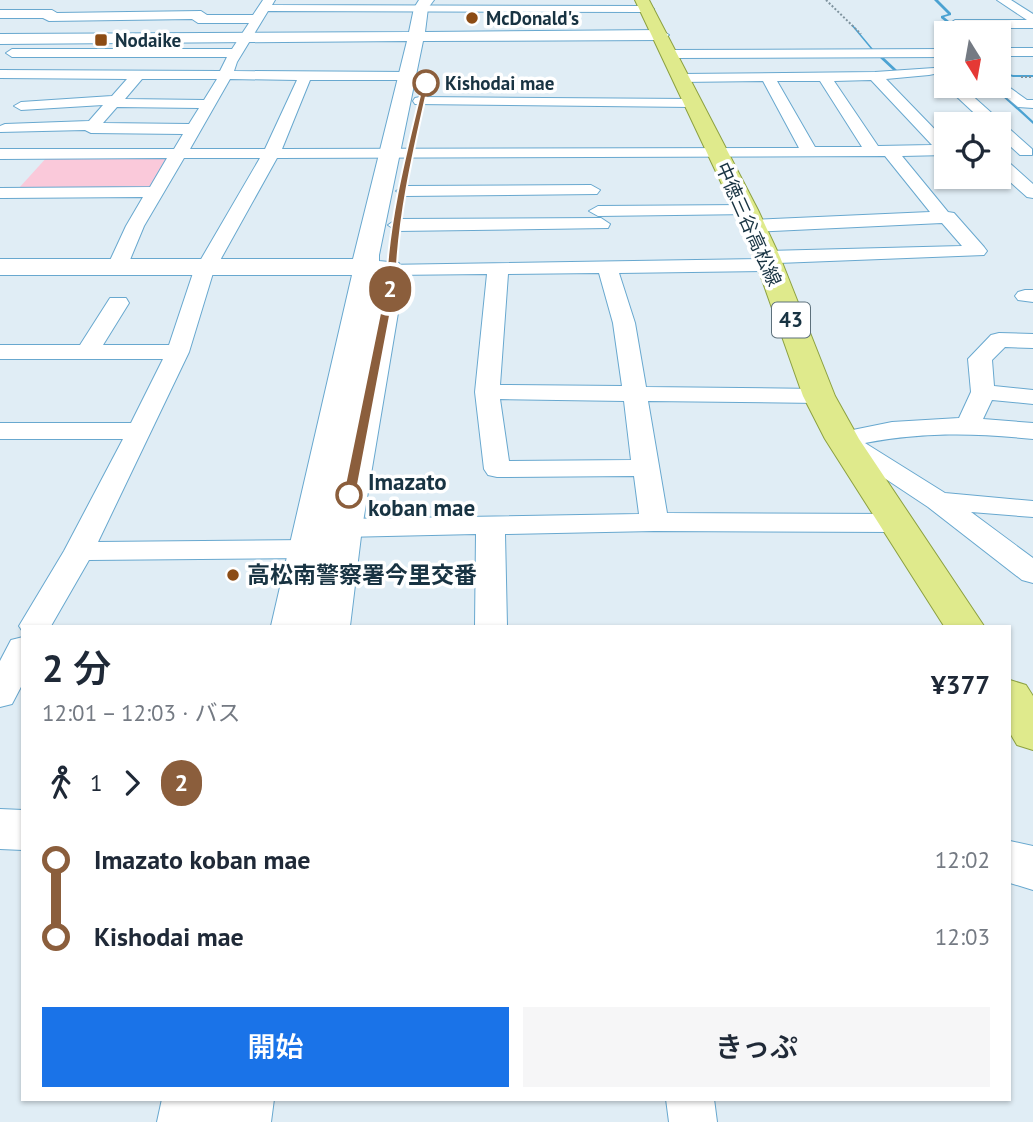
<!DOCTYPE html>
<html lang="ja">
<head>
<meta charset="utf-8">
<style>
  body { margin:0; font-family:"PT Sans","Noto Sans JP",sans-serif; background:#f6f6f7; color:#1f2937; height:100vh; display:flex; flex-direction:column; font-size:26px; white-space:nowrap }
  * { box-sizing:border-box; margin:0 }
  p { font-size:23px; color:#747a83 }
  .icon { flex:none; width:38px; height:38px; fill:none; stroke:currentColor; stroke-width:2; stroke-linecap:round; stroke-linejoin:round }
  .map { position:relative; flex:1; overflow:hidden }
  .drawer { position:absolute; left:21px; top:625px; width:990px; height:476px; display:flex; flex-direction:column; background:#fff; border-radius:0px; box-shadow:0 2px 5px #0004 }
  .drawer>* { flex:none }
  .badge { padding:0 14px; border-radius:23px; font-size:24px; line-height:46px }
  .needle { width:46px; rotate:169deg }
  .controls { position:absolute; left:934px; top:21px; display:grid; gap:14px }
  .controls a { display:grid; place-items:center; width:77px; height:77px; border-radius:0px; background:#fff; box-shadow:0 2px 5px #0004; font-size:35px }
  .map>.badge { position:absolute; translate:-50% -50%; box-shadow:0 0 0 4px #fff }
  .legs { display:flex; align-items:center; gap:10px; height:77px; padding:0 21px; font-size:23px }
  .legs p { margin-inline-start:auto }
  .summary { display:flex; align-items:center; justify-content:space-between; height:119px; padding:0 21px }
  h1 { font-size:38px; font-weight:600; line-height:52px }
  .button { display:flex; gap:14px; margin-top:auto; padding:14px 21px }
  .button a { flex:1; height:80px; border-radius:0px; background:#1a73e8; color:#fff; font-size:28px; font-weight:600; line-height:80px; text-align:center }
  .button a+a { background:#f6f6f7; color:#1f2937 }
  ul { padding:0 21px; list-style:none }
  li { display:flex; align-items:center; gap:24px; height:77px; font-size:26px }
  li i { display:grid; place-items:center; width:10px; height:100%; margin:0 9px; background:currentColor }
  li i::after { content:''; width:18px; height:18px; margin:-9px; border:5px solid; border-radius:50%; background:#fff }
  li p { margin-inline-start:auto }
  li:first-child i { background:linear-gradient(#0000 50%,currentColor 0) }
  li:last-child i { background:linear-gradient(currentColor 50%,#0000 0) }
  .map>svg:first-child { display:block }
  .green { fill:#fac9da }
  .lines { fill:none; stroke-linecap:round; stroke-linejoin:round }
  .stream { fill:#4ba2d2; fill-rule:evenodd }
  .minor-casing { stroke:#68a8cf; stroke-width:2 }
  .tertiary-casing { stroke:#68a8cf; stroke-width:2 }
  .primary-casing { stroke:#8ca141; stroke-width:2 }
  .path { stroke:#7f939e; stroke-width:2; stroke-dasharray:2 2; stroke-linecap:butt }
  .minor { fill:#fff; fill-rule:evenodd }
  .tertiary { fill:#fff; fill-rule:evenodd }
  .primary { fill:#dfea8c; fill-rule:evenodd }
  .line-1 { fill:#8b5e3c; stroke:#fff; stroke-width:2 }
  .poi-dot { fill:#8c4c15; stroke:#fff; stroke-width:2.5 }
  .stop-1-dot { fill:#fff; stroke:#8b5e3c; stroke-width:3.5 }
  .labels { text-anchor:middle; stroke-width:7; stroke-linejoin:round; paint-order:stroke }
  .far-poi-label { font-size:19px; font-weight:bold; fill:#183342; stroke:#fff; text-anchor:start }
  .far-stop-label { font-size:19px; font-weight:bold; fill:#183342; stroke:#fff; text-anchor:start }
  .far-street-label { font-size:19px; fill:#183342; stroke:#fff }
  .shield { fill:#fff; stroke:#5d707b; stroke-width:2 }
  .shield-label { font-size:21px; font-weight:bold; fill:#183342 }
  .stop-label { font-size:23px; font-weight:bold; fill:#183342; stroke:#fff; text-anchor:start }
  .poi-label { font-size:23px; font-weight:bold; fill:#183342; stroke:#fff; text-anchor:start }
</style>
</head>
<body>
<div class="map">
<svg width="1033" height="1122" viewBox="0 0 1033 1122">
  <rect width="100%" height="100%" fill="#e0edf5"/>
  <path class="green" d="M172,155L151,188H19L48,156Z"/>
  <g class="lines">
    <path class="stream" d="M934,0H938L951,13V15L944,17L964,33H960L941,18V16L948,14Z
      M851,25H853L878,55H876Z
      M879,55H881L898,71V73L887,75V73L894,71L879,57Z
      M999,71L1013,75H1033V77H1013L999,73Z
      M991,86H995L1033,121V124Z"/>
    <defs>
      <path id="minor" d="M263,0H275L272,5L648,6L654,9L648,12L268,11L237,62L234,71L409,72L416,76L409,80H310L282,149L799,148L763,81L681,82L674,78L681,74L875,72L934,68V74L929,75L886,79L947,142V155L902,156L948,212L954,213L984,247L987,251L984,255L778,263L777,269L770,271L619,273L635,323L646,387L819,389L828,391L831,396L828,401L819,403L648,401L667,513L897,514L907,517L911,523L907,529L897,532L654,531L505,534L507,626H475L476,534L343,537L333,534L329,528L333,522L343,519L639,514L634,476L497,477L488,475L484,469L475,392L487,274L390,275L383,273L380,269L383,265L759,259L760,253L767,251L962,246L942,223L753,232L744,226L753,220L930,212L885,156L277,158L213,273L189,352L98,542L308,540L318,543L323,549L318,555L308,558L89,560L51,626H23V632L19,626L64,551L123,439H0V423H131L163,359H0V345H80L110,298H126L129,303L103,345H169L193,273L260,158H184L144,226L127,267L124,271H110L107,267L126,226L143,197L3,198H0V188L150,187L167,158L0,159V149H174L183,134L91,133L85,130L0,132V126L5,124L89,121L103,105L21,110L14,106L21,102L112,96L127,79L0,78V70L220,71L227,57H12L6,53L12,49H232L249,23H198L192,19L49,21L43,18H0V10H52L57,13L201,11L207,15H253ZM142,79H217L204,100L125,99ZM230,79L297,80L265,149H190ZM871,80L932,145L878,146L834,81ZM777,81H820L862,147H815ZM117,107L199,108L189,124L103,123ZM599,273L613,323L622,386L500,385L508,274ZM500,399L624,401L631,460L509,461Z
        M997,0H1011L1033,14V28H955L949,24L955,20H1027Z
        M999,48H1033V56H999Z
        M947,49V57L670,58L663,54L670,50Z
        M999,80L1027,100H1033V108L1018,107L993,86H999Z
        M962,90L967,91L1032,149V155H1020L999,136V124H986L957,97V91Z
        M420,97L691,99L698,103L691,107L415,104L413,101L415,98Z
        M999,158L1005,159L1033,184V198L1027,197L999,172Z
        M591,185L600,190L597,194L405,196L396,191L405,186Z
        M746,205L755,210L752,214L598,216L589,211L598,206Z
        M601,218L610,224L608,228L397,231L388,225L397,219Z
        M1025,290H1033V302L1018,300L1015,296L1018,292Z
        M999,333L1033,334V348L1005,347L992,360L994,386L1033,390V404L992,400L983,419L1033,423V439C975,433 923,432 865,443L945,493L1033,501V517L971,512L1033,558V583L1022,580L928,507L833,444L829,439L833,434L892,422L959,418L971,392L968,359L991,335Z
        M23,637V683L12,704L0,707V661L11,640Z
        M666,1099H714L717,1122H669Z"/>
      <path id="tertiary" d="M419,0H434L428,8L425,32L661,30L669,35L661,40L423,41L379,255V261L399,263L404,277L362,528L350,626H271L352,275H0V259H353L407,41L0,44V34L409,32L414,8Z
        M0,809L23,810V850L0,849Z
        M1010,841L1033,846V890L1010,883Z
        M162,1099H274L271,1122H157Z"/>
      <path id="primary" d="M635,0H649L758,210L780,257L835,396L859,439L984,626H944L825,439L803,396L754,257L734,210Z
        M1010,680L1026,685L1033,696V750L1017,745L1010,733Z"/>
    </defs>
    <use href="#minor" class="minor-casing"/>
    <use href="#tertiary" class="tertiary-casing"/>
    <use href="#primary" class="primary-casing"/>
    <path class="path" d="M826,0L861,34
      M1021,77H1033"/>
    <use href="#minor" class="minor"/>
    <use href="#tertiary" class="tertiary"/>
    <use href="#primary" class="primary"/>
  </g>
  <path class="line-1" d="M426,81L429,83C414,149 398,216 396,284L356,495L349,499L343,495L386,284C389,216 407,149 423,83Z"/>
  <g class="poi-dot">
    <circle cx="472" cy="18" r="7"/>
    <rect x="94" y="33" width="14" height="14" rx="3.5"/>
    <circle cx="233" cy="575" r="7"/>
  </g>
  <g class="stop-1-dot">
    <circle cx="426" cy="83" r="12"/>
    <circle cx="349" cy="495" r="12"/>
  </g>
  <g class="labels">
    <g class="far-poi-label">
      <text x="486" y="25">McDonald's</text>
      <text x="115" y="47">Nodaike</text>
    </g>
    <g class="far-stop-label">
      <text x="445" y="90">Kishodai mae</text>
    </g>
    <g class="far-street-label">
      <text transform="translate(749 224) rotate(66)" y="7">中徳三谷高松線</text>
    </g>
    <rect class="shield" x="772" y="302.5" width="38" height="35" rx="5"/>
    <g class="shield-label">
      <text x="791" y="327">43</text>
    </g>
    <g class="stop-label">
      <text x="368" y="490">Imazato<tspan x="368" dy="26">koban mae</tspan></text>
    </g>
    <g class="poi-label">
      <text x="247" y="583">高松南警察署今里交番</text>
    </g>
  </g>
</svg>
<div class="controls">
<a><svg class="needle" viewBox="-14 -14 28 28"><path d="M0-13l5 13h-10z" fill="#e53935"/><path d="M0 13l5-13h-10z" fill="#747a83"/></svg></a>
<a><svg class="icon" aria-label="locate" viewBox="0 0 24 24"><circle cx="12" cy="12" r="6"/><path d="M12 2v4M12 18v4M2 12h4M18 12h4"/></svg></a>
</div>
<b class="badge" style="left:390px;top:289px;background:#8b5e3c;color:#fff">2</b>
<section class="drawer">
<div class="summary"><div><h1>2 分</h1><p>12:01 – 12:03 · バス</p></div><b>¥377</b></div>
<div class="legs"><svg class="icon" aria-label="walk" viewBox="0 0 24 24"><circle cx="13" cy="4" r="2"/><path d="M13 8l-2 6 4 7M11 14l-3 7M7 12l3-4h3l4 4"/></svg>1<svg class="icon" aria-label="forward" viewBox="0 0 24 24"><path d="M9 5l7 7-7 7"/></svg><b class="badge" style="background:#8b5e3c;color:#fff">2</b></div>
<ul>
<li><i style="color:#8b5e3c"></i><b>Imazato koban mae</b><p>12:02</p></li>
<li><i style="color:#8b5e3c"></i><b>Kishodai mae</b><p>12:03</p></li>
</ul>
<div class="button"><a>開始</a><a>きっぷ</a></div>
</section>
</div>
</body>
</html>
